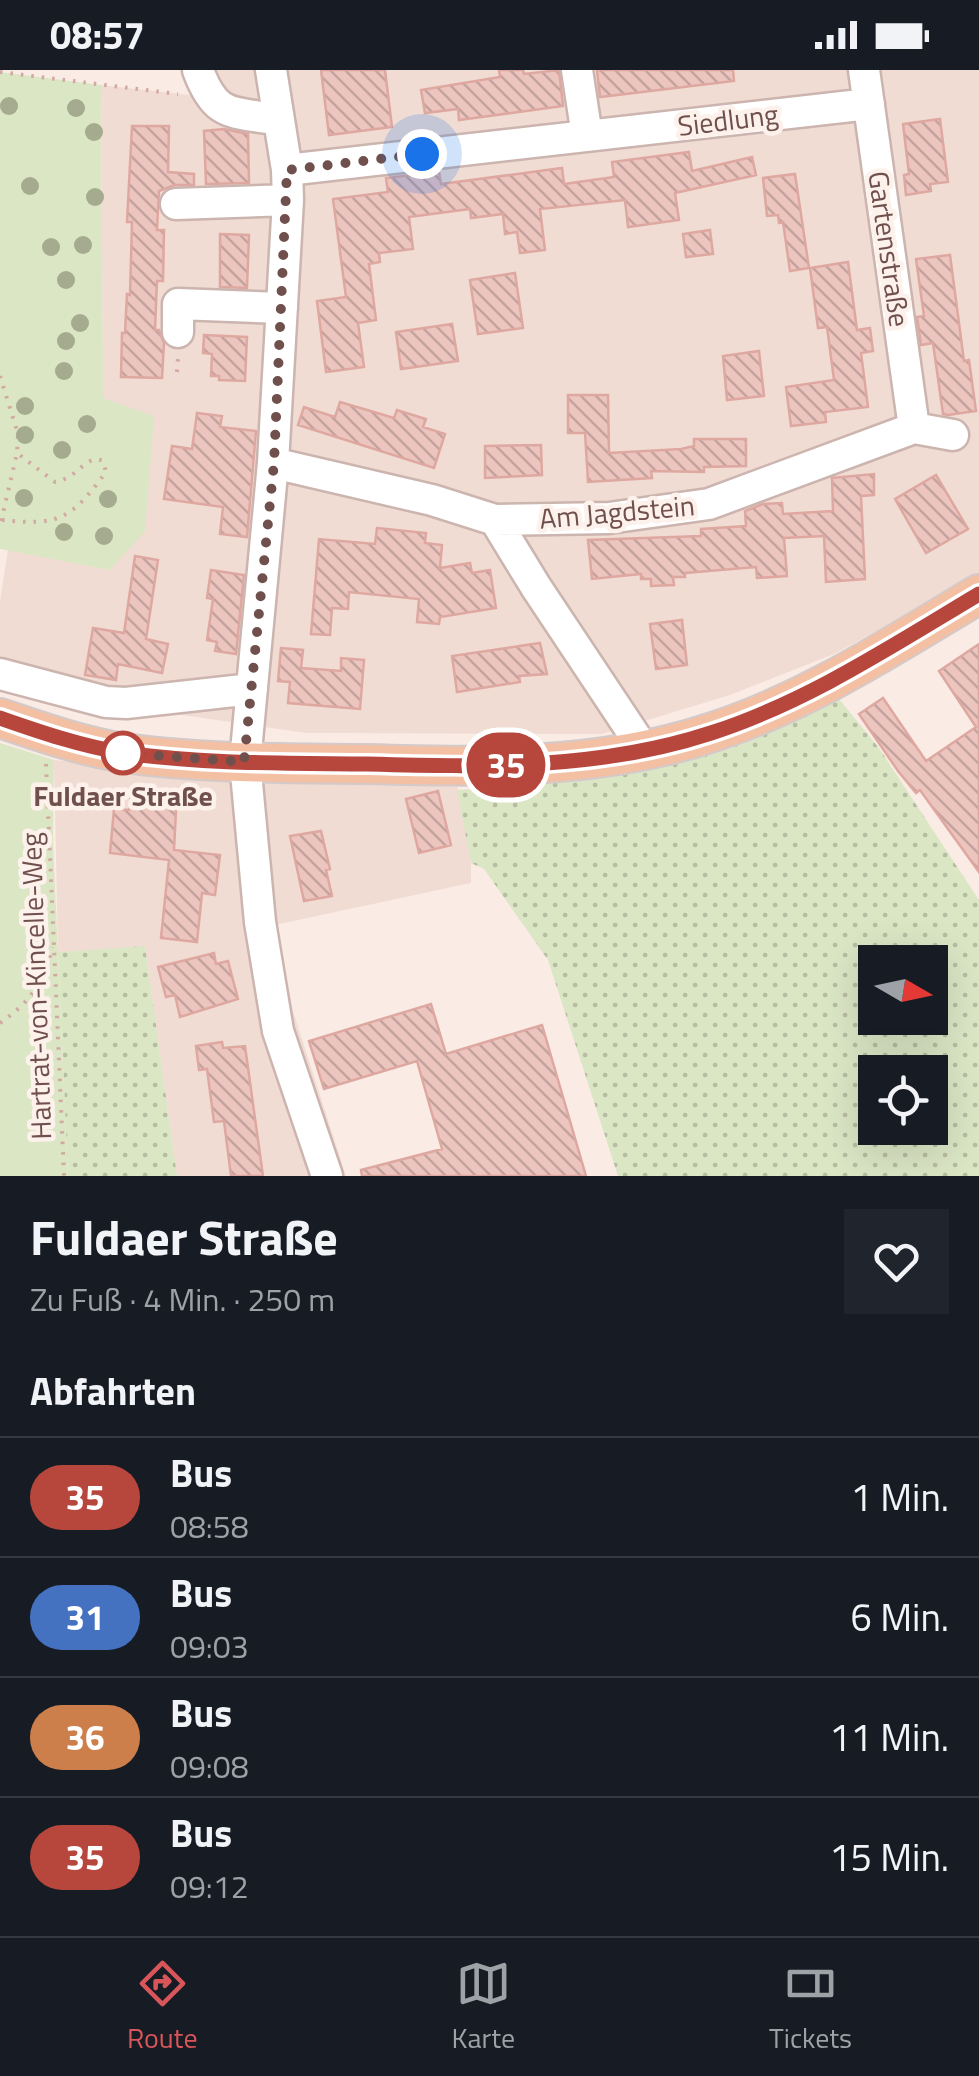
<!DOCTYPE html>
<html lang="de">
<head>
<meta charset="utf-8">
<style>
  body { margin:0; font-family:"Titillium Web",sans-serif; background:#20242c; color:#f1f3f6; height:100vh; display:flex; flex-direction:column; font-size:38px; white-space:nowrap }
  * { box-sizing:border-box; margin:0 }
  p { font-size:32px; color:#9ea1a6 }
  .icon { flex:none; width:55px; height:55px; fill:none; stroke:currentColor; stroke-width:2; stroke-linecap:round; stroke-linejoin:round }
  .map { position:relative; height:1106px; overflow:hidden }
  .details { display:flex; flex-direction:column; background:#171b24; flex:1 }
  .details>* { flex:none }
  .badge { padding:0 20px; border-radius:32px; font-size:35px; line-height:65px }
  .needle { width:65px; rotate:99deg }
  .controls { position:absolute; left:858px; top:875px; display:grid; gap:20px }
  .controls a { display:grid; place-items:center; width:90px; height:90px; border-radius:0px; background:#171b24; box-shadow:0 10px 40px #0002; font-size:50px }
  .you { position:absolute; width:50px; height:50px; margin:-25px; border:8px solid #fff; border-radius:50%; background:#1a73e8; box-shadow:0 0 0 15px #1a73e833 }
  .map>.badge { position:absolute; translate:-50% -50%; box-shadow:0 0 0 5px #fff }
  h2 { padding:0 30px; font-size:38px; line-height:90px }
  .round { display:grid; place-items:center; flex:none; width:105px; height:105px; border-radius:0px; background:#20242c }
  .summary { display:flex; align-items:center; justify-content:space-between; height:170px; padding:0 30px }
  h1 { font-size:48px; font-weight:700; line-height:75px }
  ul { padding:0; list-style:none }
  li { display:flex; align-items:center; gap:30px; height:120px; padding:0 30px; border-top:2px solid #363941 }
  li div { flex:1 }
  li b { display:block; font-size:38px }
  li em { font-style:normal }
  li .badge { min-width:110px; font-weight:700; text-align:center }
  .status { display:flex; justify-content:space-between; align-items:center; height:70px; padding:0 50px; background:#171b24; direction:ltr }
  .status svg { height:28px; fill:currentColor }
  .tab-bar { display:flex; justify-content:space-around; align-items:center; height:140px; border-top:2px solid #363941; background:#171b24; font-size:28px; color:#9ea1a6 }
  .tab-bar a { display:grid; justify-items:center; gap:5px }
  .tab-bar .selected { color:#d8555a }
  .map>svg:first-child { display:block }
  .residential { fill:#f1dcd4 }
  .grass { fill:url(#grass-dots); fill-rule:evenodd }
  .green { fill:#dbe6c5 }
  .building { fill:url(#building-back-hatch); stroke:#dea8a1; stroke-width:2.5 }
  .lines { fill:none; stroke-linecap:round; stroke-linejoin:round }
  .minor-casing { stroke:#ccb4af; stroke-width:35 }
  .major-casing { stroke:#d4caca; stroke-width:42 }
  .path { stroke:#d1a8a2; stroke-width:4; stroke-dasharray:2.5 8; stroke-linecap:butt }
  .minor { stroke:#fff; stroke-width:30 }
  .major { stroke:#f3c0a3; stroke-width:38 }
  .tree { fill:#a5ab8e }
  .line-casing { stroke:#fff; stroke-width:22 }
  .line { stroke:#b7473d; stroke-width:15 }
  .walk { stroke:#70504d; stroke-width:10; stroke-dasharray:0 18 }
  .stop-dot { fill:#fff; stroke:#b7473d; stroke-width:5 }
  .labels { text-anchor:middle; stroke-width:9; stroke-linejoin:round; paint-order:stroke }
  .street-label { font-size:28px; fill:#70504d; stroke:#fdf1eb }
  .stop-label { font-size:28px; font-weight:bold; fill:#70504d; stroke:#fdf1eb }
</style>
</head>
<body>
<div class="status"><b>08:57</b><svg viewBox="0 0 49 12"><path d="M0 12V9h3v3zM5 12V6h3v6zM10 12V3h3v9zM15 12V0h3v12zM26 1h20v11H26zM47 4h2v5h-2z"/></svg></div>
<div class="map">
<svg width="979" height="1106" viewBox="0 0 979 1106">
  <defs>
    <pattern id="grass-dots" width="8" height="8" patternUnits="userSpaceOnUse" patternTransform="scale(2.5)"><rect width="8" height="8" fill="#dbe6c5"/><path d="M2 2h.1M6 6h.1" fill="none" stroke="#b6bda2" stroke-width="1.8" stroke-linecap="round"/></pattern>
    <pattern id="building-back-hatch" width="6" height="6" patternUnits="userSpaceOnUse" patternTransform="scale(2.5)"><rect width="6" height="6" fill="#edc5bf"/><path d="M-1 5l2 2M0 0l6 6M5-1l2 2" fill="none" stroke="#c4a29d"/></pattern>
  </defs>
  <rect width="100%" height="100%" fill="#faece5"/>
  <path class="residential" d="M209,0H979V506L834,584L730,625L602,664L306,663L182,645L82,621L0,596V531L8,479L109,500L103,329L101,15L208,27Z
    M54,690L273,712L457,715L471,793V813L275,855L293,941L346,1106H177L145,877L58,882Z"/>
  <path class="grass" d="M839,629L879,678L979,830V1106H618L548,890L484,799L471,793L457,720C547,714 639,709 725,680C764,667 802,646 839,629ZM875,892H930V948H875ZM875,1002H930V1058H875Z
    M145,876L177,1106H68L58,882Z"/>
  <path class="green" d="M0,2L101,15L103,328L154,346L145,461L110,500L0,479Z
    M0,673L54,690L53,772L68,1106H0Z"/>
  <path class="building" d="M321,0H385L392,57L329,65Z
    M499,0H523L524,4L559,0L563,36L459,50L458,39L425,43L421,20L500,7Z
    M597,0H733L734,11L600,27Z
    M940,49L948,112L930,114L931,121L906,125L904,105L909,104L903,54Z
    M132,56H169L168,102L194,104V115H175L159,121L157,160H164L163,211H157L155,260H159L164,273L162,308L121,307L122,263H125L127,224L130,225L132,152H127Z
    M224,59L248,64L249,113L206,114L204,61Z
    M689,82L692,101L752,87L756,105L675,123L679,150L628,157L625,130L540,139L545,180L520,183L517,162L505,164L503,144L471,148L470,139L409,147L413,179L379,183L380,192L369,194L376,250L358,253L364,297L326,302L317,231L346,227L333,129L388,122L386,108L439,102L441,114L562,98L564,114L614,107L612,92Z
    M795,104L809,198L790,201L783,152L779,153L778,145L767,146L763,108Z
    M710,160L713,184L686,187L683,164Z
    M220,164L249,165L247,218L220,217Z
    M950,185L964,291L969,290L976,341L948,345L943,344L933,273L921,275L917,247L924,246L916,189Z
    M848,192L857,260L870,258L873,281L861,283L868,337L825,342L826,352L791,356L786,317L834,310L827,257L818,258L810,198Z
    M515,203L523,258L478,264L470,210Z
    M452,254L458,291L401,299L396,262Z
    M204,265L247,267L245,311L219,310V306H211L212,284L203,283Z
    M759,281L764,326L727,330L723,286Z
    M568,325H608L609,383L681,379L694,376V369H746V396L704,397V402L651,401L652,408L588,412L585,363H568Z
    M340,332L394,348L397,340L426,349L423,357L445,364L434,398L298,355L304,337L335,347Z
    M197,343L222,346L220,357L256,361L247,467L220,464L223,437L164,429L172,376L192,379Z
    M541,375L542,405L485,408V376Z
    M874,404V425L861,426L865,509L826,512L824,466L784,468L787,506L757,508L756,497L685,503V507H673L674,515L651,516V509H641V504L592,509L588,470L701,466V459L746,456L745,441L763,434L782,433L783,444L833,441L832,408Z
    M936,405L968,459L926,483L895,429Z
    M377,458L426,463L425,473L442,475L440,498L470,493L472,503L490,500L496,538L440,547L439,554L417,552L419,529L349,522L348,539L332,538L330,565L311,564L319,469L375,474Z
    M135,486L158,490L146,569L168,574L162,603L118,594L116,610L85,605L93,558L124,563Z
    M211,500L244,505L236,584L215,581L217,572L207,570L213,529L207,528Z
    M682,550L687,595L656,599L650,554Z
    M540,573L547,604L519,606L520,612L457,622L452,586Z
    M979,574V802L920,720L916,723L898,701L859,644L883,628L926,691L976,657L939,601Z
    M281,578L303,580L301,598L341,601V588L364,590L360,639L288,633L290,612L278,611Z
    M132,716L177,721L174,780L220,785L215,825L202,823L197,872L161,868L169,790L110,783L114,739L129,740Z
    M438,721L451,775L419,783L406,729Z
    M321,761L330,799L326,800L332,826L304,831L290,766Z
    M214,883L216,894L228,891L238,929L180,947L175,925L166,927L158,897Z
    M431,934L446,984L542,955L586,1106H362L361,1100L442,1079L417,991L324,1019L309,971Z
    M222,972L223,978L245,976L263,1106H231L224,1051L214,1052L207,999L199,1000L196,976Z"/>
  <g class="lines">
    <defs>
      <path id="minor" d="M198,0C216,49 232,41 279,50
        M271,0L287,100L288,130L273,393L245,692L260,852L278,961L327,1106
        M577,0L587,66
        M864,0L914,358
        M287,100L869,34
        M176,134L288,130
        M178,262V234L282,238
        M273,393L432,430L495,450L609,448L709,434L914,358L953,365
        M495,450L536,517L645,681
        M0,604L106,632L126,633L252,619"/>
      <path id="major" d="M0,648C41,662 81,676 124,683C203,694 285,693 366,694C482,697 598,700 710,663C807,632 892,576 979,524"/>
    </defs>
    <use href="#minor" class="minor-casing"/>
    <use href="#major" class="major-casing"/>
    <path class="path" d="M0,2L178,24
      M177,302L178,287
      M0,306L18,364L17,383L0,456
      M2,450C60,456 71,449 106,402L103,391C86,383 79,408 55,412L17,383
      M46,694L64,1106
      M0,953C28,934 46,911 52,877"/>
    <use href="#minor" class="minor"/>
    <use href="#major" class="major"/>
  </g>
  <g class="tree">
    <circle cx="9" cy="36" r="9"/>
    <circle cx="76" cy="38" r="9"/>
    <circle cx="94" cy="62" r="9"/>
    <circle cx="30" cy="116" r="9"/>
    <circle cx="95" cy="127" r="9"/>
    <circle cx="83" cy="175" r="9"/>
    <circle cx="51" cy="177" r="9"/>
    <circle cx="66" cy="210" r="9"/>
    <circle cx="80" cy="253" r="9"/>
    <circle cx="66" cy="271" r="9"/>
    <circle cx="64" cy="301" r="9"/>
    <circle cx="25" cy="336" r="9"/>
    <circle cx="87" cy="354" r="9"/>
    <circle cx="25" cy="365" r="9"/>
    <circle cx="62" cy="380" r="9"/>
    <circle cx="24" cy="428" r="9"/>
    <circle cx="108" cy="429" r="9"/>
    <circle cx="64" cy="462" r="9"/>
    <circle cx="104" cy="466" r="9"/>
  </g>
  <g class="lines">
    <defs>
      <path id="line" d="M0,648C40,662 81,676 124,683C204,694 285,693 366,694C482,697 598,700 711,663C807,632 892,576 979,524"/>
    </defs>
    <use href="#line" class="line-casing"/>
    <use href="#line" class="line"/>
    <path class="walk" d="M123,683L244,692L274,393L287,100L422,84"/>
  </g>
  <circle class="stop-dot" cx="123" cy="683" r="20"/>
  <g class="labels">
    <g class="street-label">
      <text transform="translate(728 50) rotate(-7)" y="10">Siedlung</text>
      <text transform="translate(889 179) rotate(82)" y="10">Gartenstraße</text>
      <text transform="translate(617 442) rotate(-5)" y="10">Am Jagdstein</text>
      <text transform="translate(36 916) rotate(-92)" y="10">Hartrat-von-Kincelle-Weg</text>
    </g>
    <g class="stop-label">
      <text x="123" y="736">Fuldaer Straße</text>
    </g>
  </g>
</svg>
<div class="controls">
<a><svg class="needle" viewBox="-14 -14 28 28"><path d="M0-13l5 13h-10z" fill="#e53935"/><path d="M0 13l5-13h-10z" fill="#9ea1a6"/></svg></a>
<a><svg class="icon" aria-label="locate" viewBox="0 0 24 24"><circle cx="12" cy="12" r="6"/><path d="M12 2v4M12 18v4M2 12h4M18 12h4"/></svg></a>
</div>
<div class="you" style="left:422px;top:84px"></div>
<b class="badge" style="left:506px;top:695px;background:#b7473d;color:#fff">35</b>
</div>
<section class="details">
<div class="summary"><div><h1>Fuldaer Straße</h1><p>Zu Fuß · 4 Min. · 250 m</p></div><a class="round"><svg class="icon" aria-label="heart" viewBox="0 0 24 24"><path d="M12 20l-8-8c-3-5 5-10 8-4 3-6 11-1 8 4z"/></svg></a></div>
<h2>Abfahrten</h2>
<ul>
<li><span class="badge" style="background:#b7473d;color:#fff">35</span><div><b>Bus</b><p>08:58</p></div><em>1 Min.</em></li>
<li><span class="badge" style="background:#4472c1;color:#fff">31</span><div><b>Bus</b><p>09:03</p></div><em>6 Min.</em></li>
<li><span class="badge" style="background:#cd7f4b;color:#fff">36</span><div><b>Bus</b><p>09:08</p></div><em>11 Min.</em></li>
<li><span class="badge" style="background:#b7473d;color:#fff">35</span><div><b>Bus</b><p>09:12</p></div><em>15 Min.</em></li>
</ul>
</section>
<nav class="tab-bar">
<a class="selected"><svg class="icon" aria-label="directions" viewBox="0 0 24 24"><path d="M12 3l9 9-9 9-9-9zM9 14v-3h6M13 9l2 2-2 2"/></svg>Route</a>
<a><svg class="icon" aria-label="map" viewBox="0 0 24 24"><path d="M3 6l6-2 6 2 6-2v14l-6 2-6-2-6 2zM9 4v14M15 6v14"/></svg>Karte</a>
<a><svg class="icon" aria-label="tickets" viewBox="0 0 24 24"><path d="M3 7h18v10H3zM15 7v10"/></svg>Tickets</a>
</nav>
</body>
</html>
